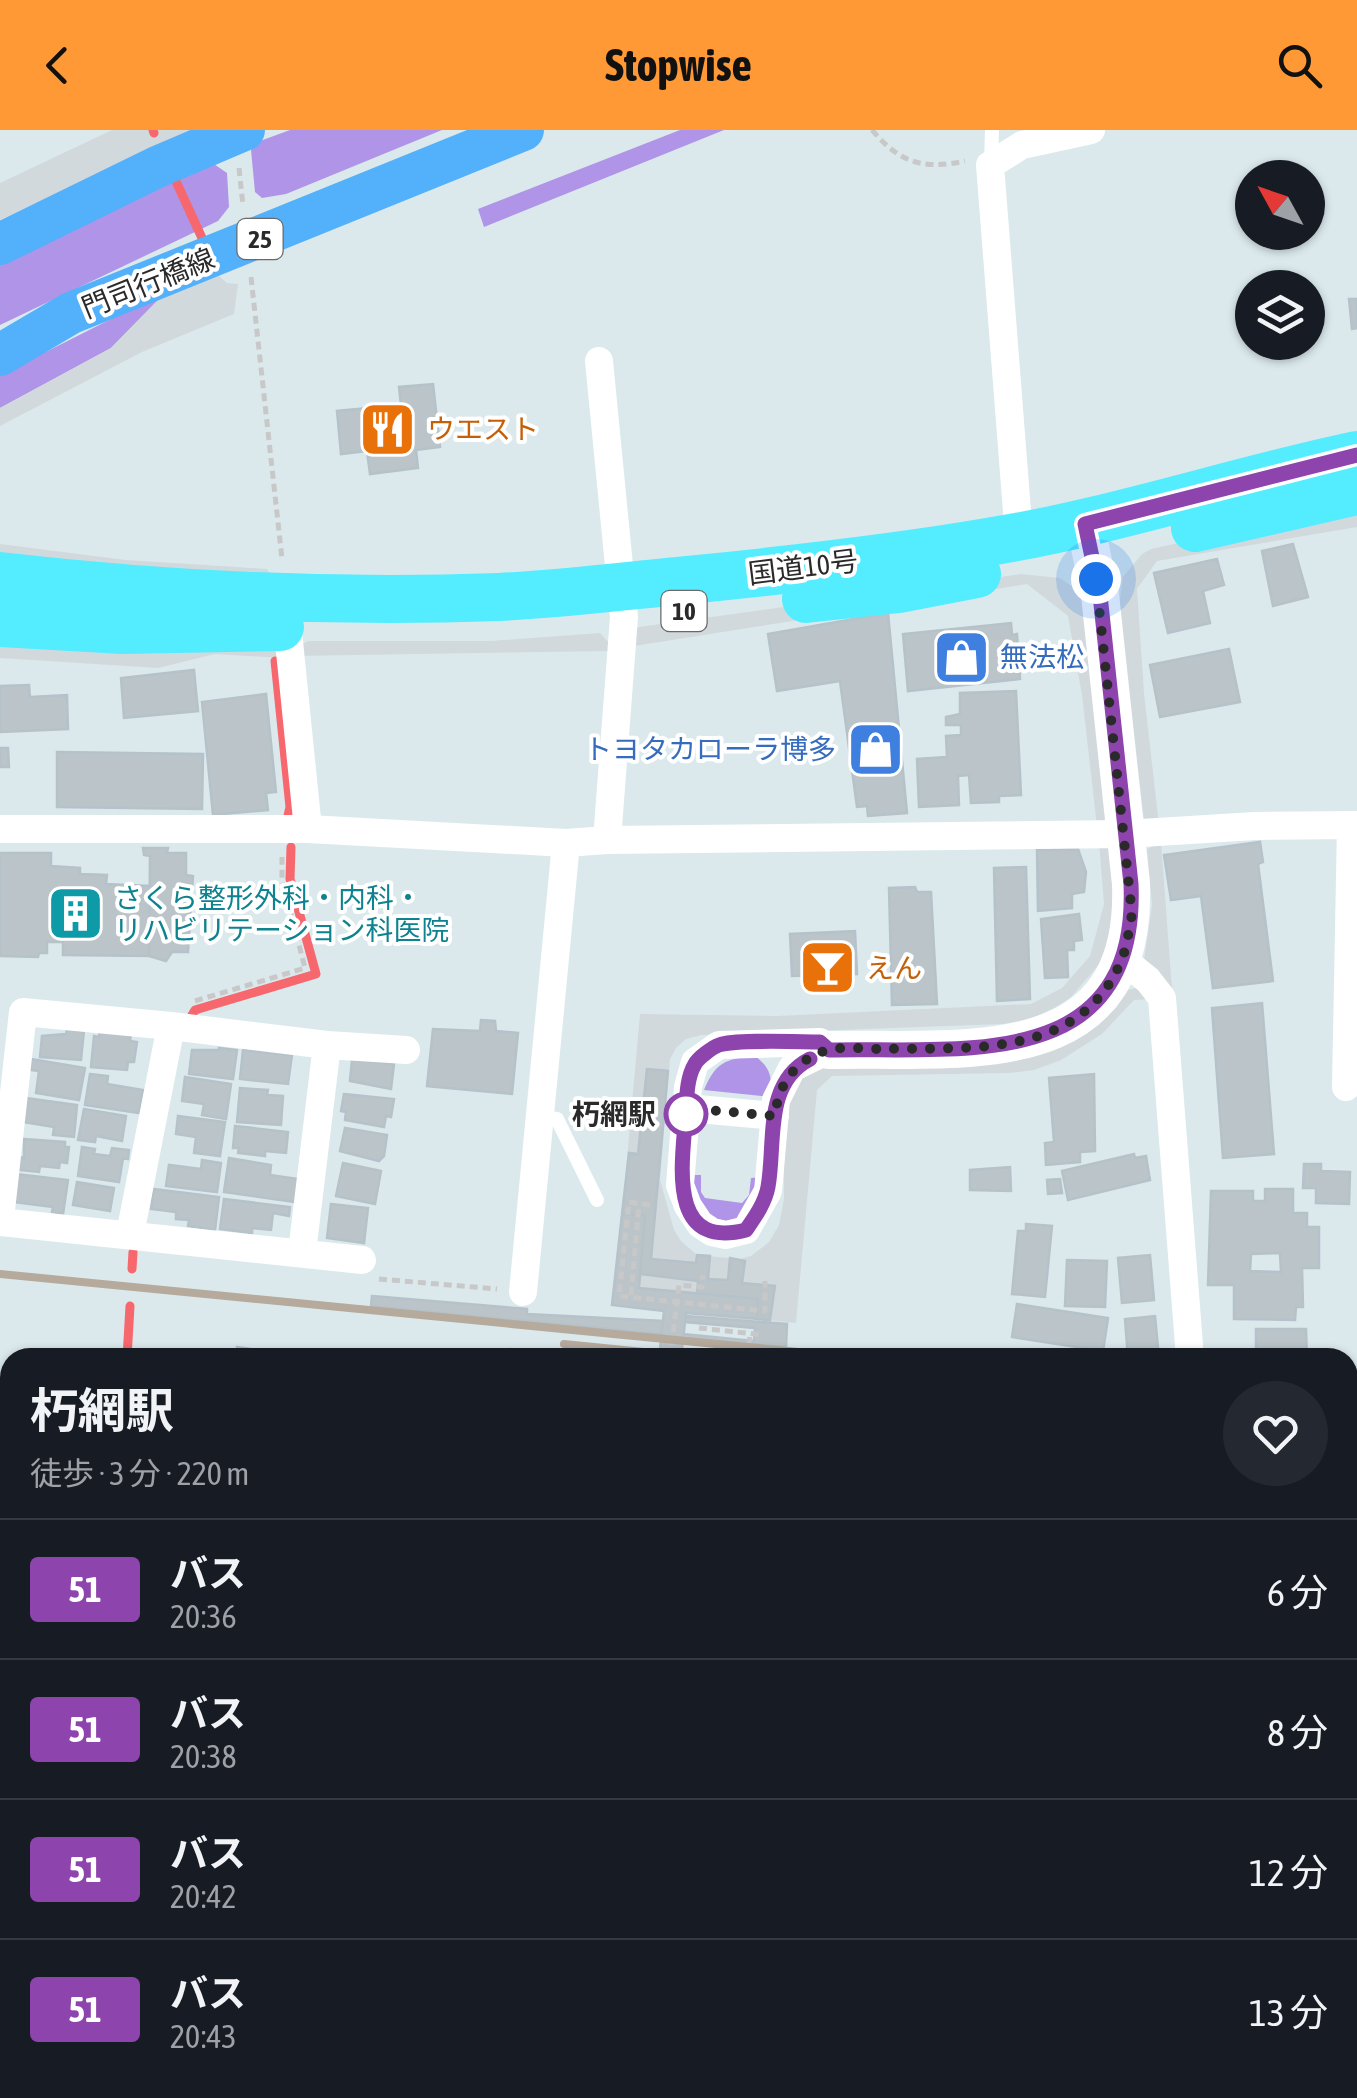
<!DOCTYPE html>
<html lang="ja">
<head>
<meta charset="utf-8">
<style>
  body { margin:0; font-family:"Asap Condensed","Noto Sans JP",sans-serif; background:#242831; color:#f1f3f6; height:100vh; display:flex; flex-direction:column; font-size:38px; white-space:nowrap }
  * { box-sizing:border-box; margin:0 }
  p { font-size:32px; color:#9ea1a6 }
  .icon { flex:none; width:55px; height:55px; fill:none; stroke:currentColor; stroke-width:2; stroke-linecap:round; stroke-linejoin:round }
  .map { position:relative; flex:1; overflow:hidden }
  .details { position:absolute; left:0px; top:1218px; width:1358px; height:752px; display:flex; flex-direction:column; background:#171b24; border-radius:30px 30px 0 0; box-shadow:0 2px 8px #0004 }
  .details>* { flex:none }
  .badge { padding:0 20px; border-radius:8px; font-size:35px; line-height:65px }
  .needle { width:65px; rotate:310deg }
  .tools { position:absolute; left:1235px; top:30px; display:grid; gap:20px }
  .tools a { display:grid; place-items:center; width:90px; height:90px; border-radius:50%; background:#171b24; box-shadow:0 2px 8px #0004; font-size:50px }
  .you { position:absolute; width:50px; height:50px; margin:-25px; border:8px solid #fff; border-radius:50%; background:#1a73e8; box-shadow:0 0 0 15px #1a73e833 }
  .map>.badge { position:absolute; translate:-50% -50%; box-shadow:0 0 0 5px #fff }
  .round { display:grid; place-items:center; flex:none; width:105px; height:105px; border-radius:52px; background:#242831 }
  .overview { display:flex; align-items:center; justify-content:space-between; height:170px; padding:0 30px }
  h1 { font-size:48px; font-weight:700; line-height:75px }
  ul { padding:0; list-style:none }
  li { display:flex; align-items:center; gap:30px; height:140px; padding:0 30px; border-top:2px solid #363941 }
  li div { flex:1 }
  li b { display:block; font-size:38px }
  li em { font-style:normal }
  li .badge { min-width:110px; font-weight:700; text-align:center }
  header { display:flex; justify-content:space-between; align-items:center; height:130px; padding:0 30px; background:#ff9936; color:#111; font-size:45px; font-weight:700 }
  .map>svg:first-child { display:block }
  .green { fill:#b094e8 }
  .plaza { fill:#d2d9dd }
  .lines { fill:none; stroke-linecap:round; stroke-linejoin:round }
  .stream { stroke:#f7676e; stroke-width:9 }
  .building { fill:#bbc4c9; stroke:#b5c2c9; stroke-width:2.5; fill-rule:evenodd }
  .path { stroke:#c8c8c8; stroke-width:5; stroke-dasharray:8 5; stroke-linecap:butt }
  .lane { stroke:#fff; stroke-width:14 }
  .street { stroke:#fff; stroke-width:28 }
  .secondary { stroke:#fff; stroke-width:38 }
  .primary { stroke:#53b0fa; stroke-width:42 }
  .highway { stroke:#54ecff; stroke-width:48 }
  .rail { stroke:#b6aa9d; stroke-width:8 }
  .line-casing { stroke:#fff; stroke-width:22 }
  .line { stroke:#8e44ad; stroke-width:15 }
  .walk { stroke:#2a2a2a; stroke-width:10; stroke-dasharray:0 18 }
  .stop-dot { fill:#fff; stroke:#8e44ad; stroke-width:5 }
  .labels { text-anchor:middle; stroke-width:8; stroke-linejoin:round; paint-order:stroke }
  .shield { fill:#fff; stroke:#6a6a6a; stroke-width:2.5 }
  .shield-label { font-size:25px; font-weight:bold; fill:#2a2a2a }
  .street-label { font-size:28px; fill:#2a2a2a; stroke:#fff }
  .food-label { font-size:28px; fill:#c56008; stroke:#fff; text-anchor:start }
  .shop-label { font-size:28px; fill:#366cbe; stroke:#fff; text-anchor:start }
  .culture-label { font-size:28px; fill:#0d838f; stroke:#fff; text-anchor:start }
  .stop-label { font-size:28px; font-weight:bold; fill:#2a2a2a; stroke:#fff; text-anchor:end }
</style>
</head>
<body>
<header><svg class="icon" aria-label="back" viewBox="0 0 24 24"><path d="M15 5l-7 7 7 7"/></svg>Stopwise<svg class="icon" aria-label="search" viewBox="0 0 24 24"><circle cx="10" cy="10" r="6"/><path d="M15 15l6 6"/></svg></header>
<div class="map">
<svg width="1357" height="1968" viewBox="0 0 1357 1968">
  <rect width="100%" height="100%" fill="#dbe9ed"/>
  <path class="green" d="M290,0H442L286,64L262,68L255,62L251,20L260,11Z
    M680,0H724L484,97L478,79Z
    M211,32L227,43L229,77L218,91L0,195V131Z
    M159,169L111,218L0,278V245L127,181Z
    M755,926C771,938 772,947 771,967L704,960C716,932 725,929 755,926Z
    M691,1045H701V1062L705,1068L742,1073L749,1065L751,1048L760,1047L740,1088L730,1093L706,1087Z
    M10,1809V1855L0,1854V1810Z"/>
  <path class="plaza" d="M112,0H193L0,90V53Z
    M218,145L227,153L238,154L234,184L142,222L0,296V278L111,218L159,169Z
    M1357,374V397L1157,431L1137,459L1144,563L1159,695L1144,690L1119,475L1123,447L1142,424L1151,419Z
    M0,414L126,430L267,439L271,445L0,435Z
    M1021,444L1060,448L1077,460L1083,468L1108,686L1097,697L1082,565L1068,486L1027,454L628,517L633,501L639,497Z
    M600,503L610,514V521L295,526L302,514L309,511H491Z
    M0,511L276,515L281,528L215,524L158,538L0,528Z
    M1161,712L1172,859L1144,830L1152,775L1147,719Z
    M1099,713L1109,718L1117,774L1102,831L1071,867L1056,877L1028,890L1003,894L701,905L686,909L676,918L670,929L660,1050L674,1100L681,1111L697,1125L740,1129L751,1126L769,1112L779,1095L784,1069V1037L780,1025L788,977L802,949L819,938L1009,931L1032,927L1060,917L1095,895L1124,861L1136,858L1152,869L1134,870L1102,904L1061,930L1034,940L1010,943L832,946L817,960L796,1193L757,1189L758,1169L639,1158L645,1086L622,1084L640,884L777,886L1031,874L1062,858L1090,826L1104,774Z"/>
  <g class="lines">
    <path class="stream" d="M153,0L154,3
      M174,47L202,108
      M275,531L290,677L287,690
      M192,885L195,880L316,844L290,749L291,717
      M132,1139L133,1122
      M127,1228L130,1176
      M0,1538L10,1541"/>
  </g>
  <path class="building" d="M1349,169H1357V198L1352,199Z
    M433,254L440,317L416,320L418,338L370,344L367,321L341,324L337,281L401,275L399,257Z
    M1293,414L1308,467L1273,476L1262,421Z
    M1217,429L1224,455L1203,461L1210,493L1168,503L1154,443Z
    M888,483L907,683L868,686L867,676L857,677L840,551L777,561L768,504Z
    M1011,493L1012,505L1017,504L1020,549L908,561L903,504Z
    M1229,519L1240,572L1160,587L1150,535Z
    M194,540L198,581L124,588L121,548Z
    M29,555L30,567L67,565L68,599L0,602V556Z
    M1016,561L1021,665L999,666V672L971,673L969,645L958,646L959,675L919,677L917,629L947,627L946,606L961,605V595H946V587L960,584V563Z
    M266,564L276,662L266,663L268,680L213,685L202,572Z
    M0,618H8L9,637H0Z
    M57,622L203,624L202,679L57,677Z
    M1260,712L1263,732L1258,734L1273,851L1213,858L1201,766L1171,770L1164,725Z
    M143,718H168L167,723H186V745L193,746L188,822H172L166,831L149,826L150,726L144,725Z
    M1078,719L1086,742L1084,762L1072,764V778L1038,781L1037,720Z
    M0,723H51V736L80,738V744L107,745L106,754L150,756L149,826L63,825V812H47V823H39L38,827L0,826Z
    M1026,737L1030,869L997,871L994,738Z
    M915,757L917,762H931L937,874L892,875L889,758Z
    M1079,784L1082,810L1074,811V820H1067L1068,847L1045,848L1041,789Z
    M855,801L857,844L792,846L790,804Z
    M1262,873L1274,1024L1223,1028L1212,878Z
    M481,890L495,891L496,901L518,903L512,964L427,956L433,899L480,901Z
    M67,899L84,900L81,930L40,927L42,906L66,904Z
    M100,899L131,903L130,911L137,912L134,932H128L127,940L91,937L94,906L99,907Z
    M219,918L237,920L233,949L189,944L192,920H219Z
    M243,920L292,925L288,954L240,949Z
    M31,929L85,938L79,970L36,963L39,941L30,940Z
    M352,930L394,934L391,959L350,951Z
    M647,939L668,941L651,1129L696,1133L697,1125L710,1126L708,1149L728,1150L730,1128L745,1131L742,1153L775,1156L770,1190L757,1189L758,1169L697,1163L698,1151L640,1144L645,1086L622,1084L629,1023L638,1024Z
    M90,944L108,946L107,954L143,960L139,983L85,975Z
    M1094,944L1095,1021L1080,1022V1032L1046,1035L1045,1013L1054,1012L1049,948Z
    M185,947L231,954L226,989L202,985L204,974L182,971Z
    M240,958L268,960L267,965L283,966L281,995L237,992Z
    M344,964L394,969L391,987L386,986L384,997L345,990L346,982L341,981Z
    M26,968L77,975L74,1007L53,1005L54,997L23,992Z
    M84,979L126,986L122,1011L96,1006L95,1012L78,1010Z
    M178,986L225,992L220,1026L194,1023L196,1007L176,1004Z
    M235,996L288,1002L286,1023L265,1021V1026L238,1023L239,1018H233Z
    M345,998L387,1005L384,1026L379,1031L340,1021Z
    M24,1009L65,1012V1017H69L67,1033L60,1032L59,1038L40,1036L39,1042L19,1040L20,1027L24,1028Z
    M82,1017L95,1019L94,1024L110,1026L112,1018L129,1020L128,1029L123,1028L119,1052L78,1046Z
    M1134,1024L1135,1028L1146,1026L1150,1050L1068,1070L1062,1041Z
    M229,1028L271,1035L270,1045L298,1049L295,1072L224,1062Z
    M202,1030L221,1033L217,1062L166,1056L169,1035L201,1039Z
    M343,1033L381,1041L375,1074L336,1066Z
    M1304,1034H1321V1041L1350,1042L1349,1074L1316,1073V1058H1303Z
    M1010,1037L1011,1061L970,1060V1040Z
    M16,1044L68,1050L63,1084L52,1082L53,1077L13,1072Z
    M1060,1049L1062,1063L1048,1064L1047,1050Z
    M77,1052L114,1058L110,1081L73,1075Z
    M154,1059L219,1067L215,1100L188,1096L189,1090L176,1089V1082L151,1079Z
    M1265,1059H1293V1083H1307V1097H1319V1138H1302L1303,1177H1296L1295,1190L1234,1189V1155H1208L1211,1061H1253V1071H1265ZM1280,1123L1281,1142L1250,1141L1251,1124Z
    M224,1069L290,1077L289,1086L273,1083L271,1100L252,1098V1103L220,1099Z
    M331,1074L368,1078L364,1113L327,1108Z
    M622,1084L645,1086L639,1158L758,1169L757,1189L686,1183L681,1228H659L664,1181L612,1175Z
    M1026,1094L1052,1096L1045,1167L1012,1164L1018,1101H1026Z
    M1150,1125L1154,1170L1122,1173L1118,1128Z
    M1067,1130L1107,1131L1105,1177L1065,1176Z
    M372,1166L527,1179V1184L663,1191L661,1204L371,1176Z
    M1017,1174L1108,1188L1103,1221L1012,1207Z
    M686,1186L787,1194L786,1217L683,1208L684,1204L754,1211L755,1198L685,1192Z
    M1155,1186L1159,1228H1128L1125,1189Z
    M1256,1199H1306L1307,1228H1256Z
    M237,1217L306,1227L236,1228Z
    M510,1219L598,1228H509Z
    M781,1960H830L829,1968H781Z"/>
  <g class="lines">
    <path class="path" d="M872,0C900,33 923,40 965,31
      M239,38L243,76
      M251,147L282,429
      M195,871L305,838L282,750V727
      M650,1075L629,1072L619,1166L765,1181V1151
      M379,1149L497,1159
      M631,1165L639,1074
      M699,1198L764,1205
      M670,1228L679,1155L702,1157L703,1145
      M748,1228L750,1203"/>
    <path class="lane" d="M991,34L992,0
      M540,987L557,989L597,1070
      M0,1873L10,1872
      M197,1960L204,1968
      M1016,1960L1020,1968"/>
    <path class="street" d="M599,231L624,487L607,710
      M1019,407L990,35L1022,15L1091,0
      M286,482L308,699
      M0,699H308L566,713L607,710L1125,704L1255,696L1357,695
      M1122,829L1148,850L1162,868L1190,1228
      M171,896L327,915L302,1122
      M820,912L829,920L792,938L776,970L768,1061L746,1100L726,1105L712,1102L700,1094L688,1076L680,1055L688,957L695,932L719,915Z
      M327,915L406,920
      M1346,957L1351,695
      M687,978L775,986
      M0,1089L23,882L171,896L130,1104
      M0,1092L362,1130
      M523,1162L566,713
      M0,1349L10,1352
      M1348,1502H1357
      M1348,1890L1357,1889
      M1348,1914L1357,1935
      M363,1960V1968
      M654,1960L655,1968
      M1238,1960L1239,1968
      M276,1968V1960
      M493,1968L494,1960
      M858,1968V1960"/>
    <path class="secondary" d="M829,920C961,917 1138,945 1131,754L1100,465L1085,393
      M1348,1456H1357
      M0,1648L10,1643"/>
    <path class="primary" d="M0,114L157,37L244,0
      M0,225L71,183L523,0"/>
    <path class="highway" d="M1195,398L1357,361
      M0,446C165,465 333,473 499,467C562,464 625,456 688,450C788,440 889,429 988,412C1113,392 1233,351 1357,325
      M806,469L899,459L977,444
      M0,493L123,500L280,497"/>
    <path class="rail" d="M0,1144L860,1228
      M564,1214L703,1228
      M1348,1281L1357,1282
      M1348,1298L1357,1299"/>
  </g>
  <g class="lines">
    <defs>
      <path id="line" d="M810,929C763,953 776,1013 768,1057C765,1073 755,1087 746,1100C671,1119 681,1042 685,994C687,976 685,950 695,934C698,928 713,917 719,915C736,909 799,912 820,912L829,920C961,917 1139,945 1131,754L1100,465L1085,394L1357,325"/>
    </defs>
    <use href="#line" class="line-casing"/>
    <use href="#line" class="line"/>
    <path class="walk" d="M686,984V978L775,986C778,954 796,929 828,920C844,916 865,919 882,919C970,917 1081,930 1122,829C1127,816 1129,799 1132,784L1096,449"/>
  </g>
  <defs>
    <symbol id="restaurant-square" viewBox="-11 -11 22 22"><rect x="-9" y="-9" width="18" height="18" rx="4" fill="#e8710a" stroke="#fff"/><path d="M-5-6h1v4h1v-4h1v4h1v-4h1v5L-1.5 .5V6h-2V.5L-5-1ZM5-6V6H3V1.5H1.5Q1.5-4 5-6Z" fill="#fff"/></symbol>
    <symbol id="shop-square" viewBox="-11 -11 22 22"><rect x="-9" y="-9" width="18" height="18" rx="4" fill="#3f7fe0" stroke="#fff"/><path d="M-5-2.5h2.3a2.7 3.5 0 0 1 5.4 0H5L5.5 6h-11ZM-1.5-2.5h3a1.5 2.3 0 0 0-3 0Z" fill="#fff"/></symbol>
    <symbol id="building-square" viewBox="-11 -11 22 22"><rect x="-9" y="-9" width="18" height="18" rx="4" fill="#0f9aa8" stroke="#fff"/><path d="M-4-6H4V6H1V3H-1V6H-4ZM-2.5-4.3h1.7v1.8h-1.7ZM.8-4.3h1.7v1.8H.8ZM-2.5-1h1.7V.8h-1.7ZM.8-1h1.7V.8H.8Z" fill="#fff"/></symbol>
    <symbol id="bar-square" viewBox="-11 -11 22 22"><rect x="-9" y="-9" width="18" height="18" rx="4" fill="#e8710a" stroke="#fff"/><path d="M-6-5H6L.8 .8V4.5H3.5V6h-7V4.5H-.8V.8Z" fill="#fff"/></symbol>
  </defs>
  <g fill-rule="evenodd">
    <use href="#restaurant-square" x="356" y="268" width="63" height="63"/>
    <use href="#shop-square" x="930" y="496" width="63" height="63"/>
    <use href="#shop-square" x="844" y="588" width="63" height="63"/>
    <use href="#building-square" x="44" y="752" width="63" height="63"/>
    <use href="#bar-square" x="796" y="806" width="63" height="63"/>
  </g>
  <circle class="stop-dot" cx="686" cy="984" r="20"/>
  <g class="labels">
    <g class="shield">
      <rect x="237.5" y="89" width="45" height="40" rx="8"/>
      <rect x="661.5" y="461" width="45" height="40" rx="8"/>
    </g>
    <g class="shield-label">
      <text x="260" y="118">25</text>
      <text x="684" y="490">10</text>
    </g>
    <g class="street-label">
      <text transform="translate(148 153) rotate(-22)" y="10">門司行橋線</text>
      <text transform="translate(803 437) rotate(-7)" y="10">国道10号</text>
    </g>
    <g class="food-label">
      <text x="427" y="309">ウエスト</text>
      <text x="866" y="848">えん</text>
    </g>
    <g class="shop-label">
      <text x="1000" y="537">無法松</text>
      <text x="836" y="629" text-anchor="end">トヨタカローラ博多</text>
    </g>
    <g class="culture-label">
      <text x="114" y="778">さくら整形外科・内科・<tspan x="114" dy="32">リハビリテーション科医院</tspan></text>
    </g>
    <g class="stop-label">
      <text x="656" y="994">朽網駅</text>
    </g>
  </g>
</svg>
<div class="tools">
<a><svg class="needle" viewBox="-14 -14 28 28"><path d="M0-13l5 13h-10z" fill="#e53935"/><path d="M0 13l5-13h-10z" fill="#9ea1a6"/></svg></a>
<a><svg class="icon" aria-label="layers" viewBox="0 0 24 24"><path d="M12 4l9 5-9 5-9-5zM3 14l9 5 9-5"/></svg></a>
</div>
<div class="you" style="left:1096px;top:449px"></div>
<section class="details">
<div class="overview"><div><h1>朽網駅</h1><p>徒歩 · 3 分 · 220 m</p></div><a class="round"><svg class="icon" aria-label="heart" viewBox="0 0 24 24"><path d="M12 20l-8-8c-3-5 5-10 8-4 3-6 11-1 8 4z"/></svg></a></div>
<ul>
<li><span class="badge" style="background:#8e44ad;color:#fff">51</span><div><b>バス</b><p>20:36</p></div><em>6 分</em></li>
<li><span class="badge" style="background:#8e44ad;color:#fff">51</span><div><b>バス</b><p>20:38</p></div><em>8 分</em></li>
<li><span class="badge" style="background:#8e44ad;color:#fff">51</span><div><b>バス</b><p>20:42</p></div><em>12 分</em></li>
<li><span class="badge" style="background:#8e44ad;color:#fff">51</span><div><b>バス</b><p>20:43</p></div><em>13 分</em></li>
</ul>
</section>
</div>
</body>
</html>
